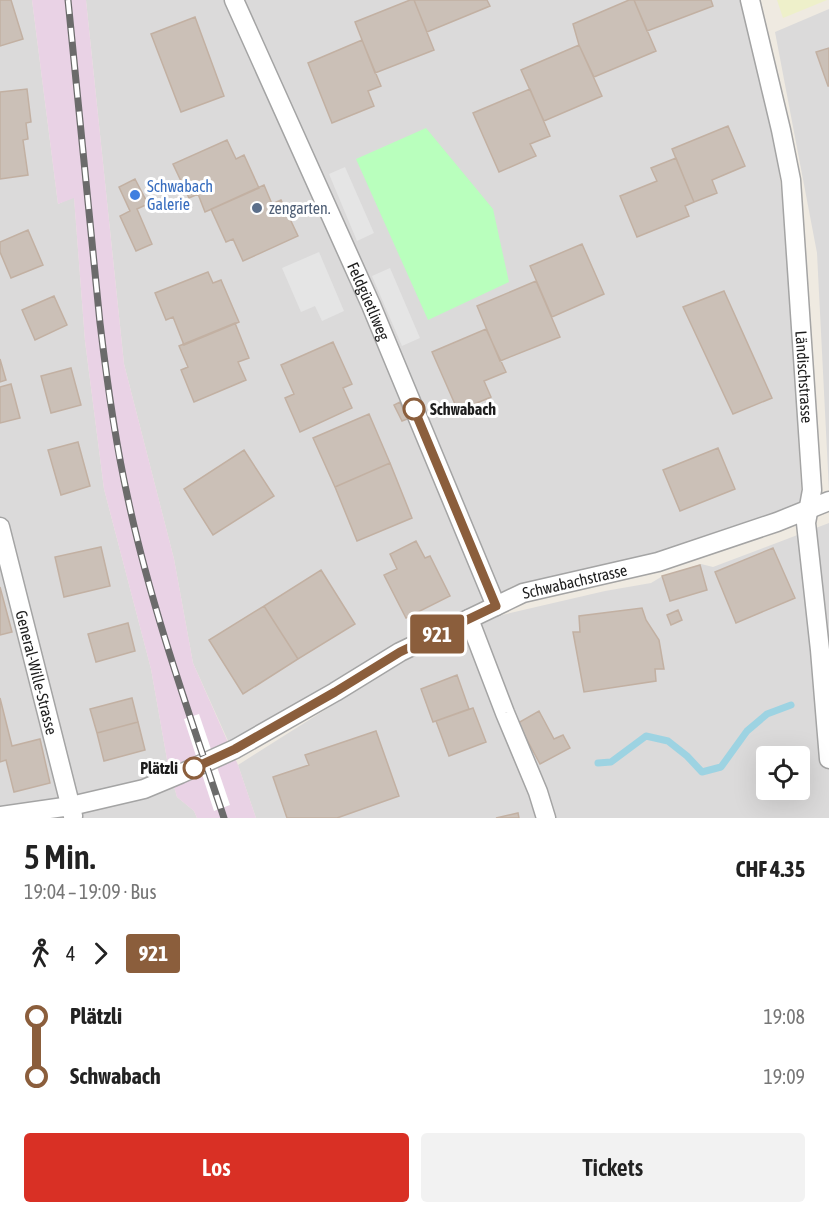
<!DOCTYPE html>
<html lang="de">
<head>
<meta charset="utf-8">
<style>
  body { margin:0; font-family:"Asap Condensed",sans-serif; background:#f2f2f2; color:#222; height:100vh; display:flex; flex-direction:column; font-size:22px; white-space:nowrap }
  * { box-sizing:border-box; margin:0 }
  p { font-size:20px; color:#767676 }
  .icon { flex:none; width:33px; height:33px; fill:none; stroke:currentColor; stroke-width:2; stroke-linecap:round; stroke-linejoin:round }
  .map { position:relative; height:818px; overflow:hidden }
  .sheet { display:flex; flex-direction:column; background:#fff; flex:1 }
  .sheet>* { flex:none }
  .badge { padding:0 12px; border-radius:4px; font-size:21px; line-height:39px }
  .buttons { position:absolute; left:756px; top:746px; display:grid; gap:12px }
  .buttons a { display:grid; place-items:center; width:54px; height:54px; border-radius:6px; background:#fff; box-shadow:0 6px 24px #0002; font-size:30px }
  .map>.badge { position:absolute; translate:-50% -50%; box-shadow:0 0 0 3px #fff }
  .legs { display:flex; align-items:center; gap:9px; height:66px; padding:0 24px; font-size:20px }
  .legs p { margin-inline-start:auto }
  .overview { display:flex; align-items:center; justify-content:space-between; height:102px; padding:0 24px }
  h1 { font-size:33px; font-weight:600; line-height:45px }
  .cta { display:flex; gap:12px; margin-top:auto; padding:12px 24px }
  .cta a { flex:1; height:69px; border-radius:6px; background:#d93025; color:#fff; font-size:24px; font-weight:600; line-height:69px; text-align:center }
  .cta a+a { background:#f2f2f2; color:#222 }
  ul { padding:0 24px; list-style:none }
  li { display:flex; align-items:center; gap:21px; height:60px; font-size:22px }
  li i { display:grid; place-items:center; width:9px; height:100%; margin:0 8px; background:currentColor }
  li i::after { content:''; width:15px; height:15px; margin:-8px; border:4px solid; border-radius:50%; background:#fff }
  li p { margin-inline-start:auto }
  li:first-child i { background:linear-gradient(#0000 50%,currentColor 0) }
  li:last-child i { background:linear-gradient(currentColor 50%,#0000 0) }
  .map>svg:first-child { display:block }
  .residential { fill:#dbdada; fill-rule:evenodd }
  .industrial { fill:#e9d2e5 }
  .farmland { fill:#eef0ca }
  .park { fill:#b9ffbd }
  .parking { fill:#e5e5e5 }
  .pier { fill:#fff }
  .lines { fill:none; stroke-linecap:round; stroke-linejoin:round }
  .stream { stroke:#9dd3e2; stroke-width:7 }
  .building { fill:#cbc0b7; stroke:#c2b0a2; stroke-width:1.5 }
  .minor-casing { stroke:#a4a4a4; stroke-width:21 }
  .minor { stroke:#fff; stroke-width:18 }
  .rail-casing { stroke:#6b6b6b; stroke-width:7 }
  .rail { stroke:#fff; stroke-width:4.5; stroke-dasharray:14; stroke-linecap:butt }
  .line-1-casing { stroke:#fff; stroke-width:14 }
  .line-1 { stroke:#8b5e3c; stroke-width:9 }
  .shop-dot { fill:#3f7fe0; stroke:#fff; stroke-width:2 }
  .service-dot { fill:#5c6f8a; stroke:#fff; stroke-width:2 }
  .stop-1-dot { fill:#fff; stroke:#8b5e3c; stroke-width:3 }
  .labels { text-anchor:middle; stroke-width:6; stroke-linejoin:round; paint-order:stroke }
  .shop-label { font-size:16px; fill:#366cbe; stroke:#fff; text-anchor:start }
  .service-label { font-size:16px; fill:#4e5e75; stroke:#fff; text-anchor:start }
  .street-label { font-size:16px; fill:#1d1d1d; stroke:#fff }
  .stop-label { font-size:16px; font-weight:bold; fill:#1d1d1d; stroke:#fff; text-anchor:start }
</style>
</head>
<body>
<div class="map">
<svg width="829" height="818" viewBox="0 0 829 818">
  <rect width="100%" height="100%" fill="#efeae1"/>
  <path class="residential" d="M0,0H32L58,204L74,197L85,341L104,489L151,669L168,765L177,797L194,811L197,818H0Z
    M86,0H743L774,126L787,242L802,503L674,552L515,585L422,631L229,743L193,663L174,559L124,364Z
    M829,9V491L817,253L775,32Z
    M829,523V818H256L238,765L418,651L502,615L605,591L651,583L661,577L701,564L713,567ZM766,756H800V789H766Z"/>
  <path class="industrial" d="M32,0H86L124,364L174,559L193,663L238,765L256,818H197L194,811L177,797L168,765L151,669L104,489L85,341L74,198L58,204Z"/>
  <path class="farmland" d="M777,0H827L783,18Z"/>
  <path class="park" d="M426,128L493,209L509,282L428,320L356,159Z"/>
  <path class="parking" d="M345,167L374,233L357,241L329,174Z
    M319,252L344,311L322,321L315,306L301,312L282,268Z
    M390,268L420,338L402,346L372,276Z"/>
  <path class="pier" d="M199,714L230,805L214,811L184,719Z"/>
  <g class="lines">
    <path class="stream" d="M598,763L611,762L646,736L668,741L687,756L702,772L721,767L747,731L767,714L791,705"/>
  </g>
  <path class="building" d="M0,0H11L23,39L0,46Z
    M410,0H414L434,50L375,73L355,22Z
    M414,0H487L490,6L427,32Z
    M629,0H634L656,51L594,77L579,45L573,24Z
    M634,0H711L713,6L647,31Z
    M195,17L224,96L181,112L151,34Z
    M362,40L381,86L368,91L374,106L332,123L308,63Z
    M579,45L602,96L544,121L521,70Z
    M829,48V86H828L816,52Z
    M27,89L31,122L26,123L28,139L23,140L28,175L0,179V92Z
    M530,89L550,136L530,144L536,156L499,172L473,113Z
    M728,126L745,166L712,180L717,193L694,202L672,149Z
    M227,140L236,159L244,155L259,188L205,212L198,194L189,198L173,164Z
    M676,158L694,202L685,206L689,216L637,237L620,196L657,181L651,168Z
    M135,179L148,204L137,209L152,244L136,251L120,216L130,211L119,187Z
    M264,185L272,204L281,200L298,236L243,261L233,239L226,242L211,209Z
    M28,230L43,265L11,278L0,252V242Z
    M582,244L604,294L552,317L530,266Z
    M208,272L213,283L221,280L239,322L184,345L173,317L166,320L155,293Z
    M536,281L560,337L500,361L477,306Z
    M724,291L772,398L733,414L683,307Z
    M54,296L67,325L35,340L22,310Z
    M235,323L249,358L238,362L246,380L194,402L181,370L188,367L179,346Z
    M486,329L506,372L484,381L491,397L458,411L432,352Z
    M333,342L352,384L343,388L352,408L300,432L285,398L294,394L281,365Z
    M0,359L6,380L0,382Z
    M71,368L81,405L51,413L41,376Z
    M11,384L20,418L0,423V387Z
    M400,402L407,419L402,421L394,405Z
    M369,414L390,463L335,487L313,438Z
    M78,442L90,486L61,495L48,450Z
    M718,448L735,489L680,511L663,470Z
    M244,450L274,496L213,535L184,489Z
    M390,463L412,518L357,541L335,487Z
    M416,541L425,558L430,556L450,596L406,618L384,575L397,569L390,554Z
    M101,547L110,586L64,597L55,557Z
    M773,548L795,598L736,623L715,572Z
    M700,565L707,590L670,601L662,576Z
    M321,570L355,624L298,659L264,606Z
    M0,587L12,632L0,635Z
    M264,606L298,659L243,694L209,640Z
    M642,608L646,620L659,640L664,669H655L656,681L584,692L573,632H580L579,616Z
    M678,610L682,620L671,625L667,615Z
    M128,623L135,651L96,662L88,634Z
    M457,675L469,709L433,722L421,689Z
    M0,698L12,746L40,739L50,783L14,792L6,760L0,762Z
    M132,698L138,722L97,733L90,709Z
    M473,708L486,742L449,756L436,721Z
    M539,711L554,739L563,735L570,748L540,764L518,723Z
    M138,722L145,750L104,761L97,733Z
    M376,731L399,796L337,818H287L273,777L309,765L305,755Z
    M518,813L519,818H496Z"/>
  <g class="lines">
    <defs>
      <g id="minor">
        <path id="s1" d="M234,0L371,305L496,606"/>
        <path id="s2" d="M750,0L781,130L791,180L812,490L806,523L820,650L829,759"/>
        <path id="s3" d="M0,527L73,816"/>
        <path d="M469,619L505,713L538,792L546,818"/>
        <path id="s4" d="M0,816L71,806L144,789L180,774L235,749L335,692L400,652L523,593L658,562L777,522L829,501"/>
      </g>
    </defs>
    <use href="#minor" class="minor-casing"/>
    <use href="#minor" class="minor"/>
    <defs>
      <path id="rail" d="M68,0L100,323C107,382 115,441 128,499C151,607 189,713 224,818"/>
    </defs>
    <use href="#rail" class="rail-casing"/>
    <use href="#rail" class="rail"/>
  </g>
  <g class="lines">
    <defs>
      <path id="line-1" d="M194,768L235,749L335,692L400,652L496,606L414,409"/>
    </defs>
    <use href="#line-1" class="line-1-casing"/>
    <use href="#line-1" class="line-1"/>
  </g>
  <circle class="shop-dot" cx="135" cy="195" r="6"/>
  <circle class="service-dot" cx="257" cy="208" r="6"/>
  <g class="stop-1-dot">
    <circle cx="414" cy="409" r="10"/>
    <circle cx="194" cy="768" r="10"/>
  </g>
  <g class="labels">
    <g class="shop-label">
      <text x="147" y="192">Schwabach<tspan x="147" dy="18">Galerie</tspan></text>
    </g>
    <g class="service-label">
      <text x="269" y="214">zengarten.</text>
    </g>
    <g class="street-label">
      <text dy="6" stroke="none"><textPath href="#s1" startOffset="330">Feldgüetliweg</textPath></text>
      <text dy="6" stroke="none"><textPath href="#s2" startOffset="382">Ländischstrasse</textPath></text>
      <text dy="6" stroke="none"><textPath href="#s4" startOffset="627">Schwabachstrasse</textPath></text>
      <text dy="6" stroke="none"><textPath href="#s3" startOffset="150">General-Wille-Strasse</textPath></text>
    </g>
    <g class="stop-label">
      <text x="430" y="415">Schwabach</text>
      <text x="178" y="774" text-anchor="end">Plätzli</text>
    </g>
  </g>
</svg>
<div class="buttons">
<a><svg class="icon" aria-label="locate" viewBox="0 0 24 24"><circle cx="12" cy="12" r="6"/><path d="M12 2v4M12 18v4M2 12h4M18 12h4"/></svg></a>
</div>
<b class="badge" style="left:437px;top:634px;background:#8b5e3c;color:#fff">921</b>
</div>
<section class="sheet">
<div class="overview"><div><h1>5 Min.</h1><p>19:04 – 19:09 · Bus</p></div><b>CHF 4.35</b></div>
<div class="legs"><svg class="icon" aria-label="walk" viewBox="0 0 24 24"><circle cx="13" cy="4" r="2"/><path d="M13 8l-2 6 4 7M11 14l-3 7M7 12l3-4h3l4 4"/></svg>4<svg class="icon" aria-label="forward" viewBox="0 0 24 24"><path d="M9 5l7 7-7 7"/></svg><b class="badge" style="background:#8b5e3c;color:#fff">921</b></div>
<ul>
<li><i style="color:#8b5e3c"></i><b>Plätzli</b><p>19:08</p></li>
<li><i style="color:#8b5e3c"></i><b>Schwabach</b><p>19:09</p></li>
</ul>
<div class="cta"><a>Los</a><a>Tickets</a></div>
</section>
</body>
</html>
